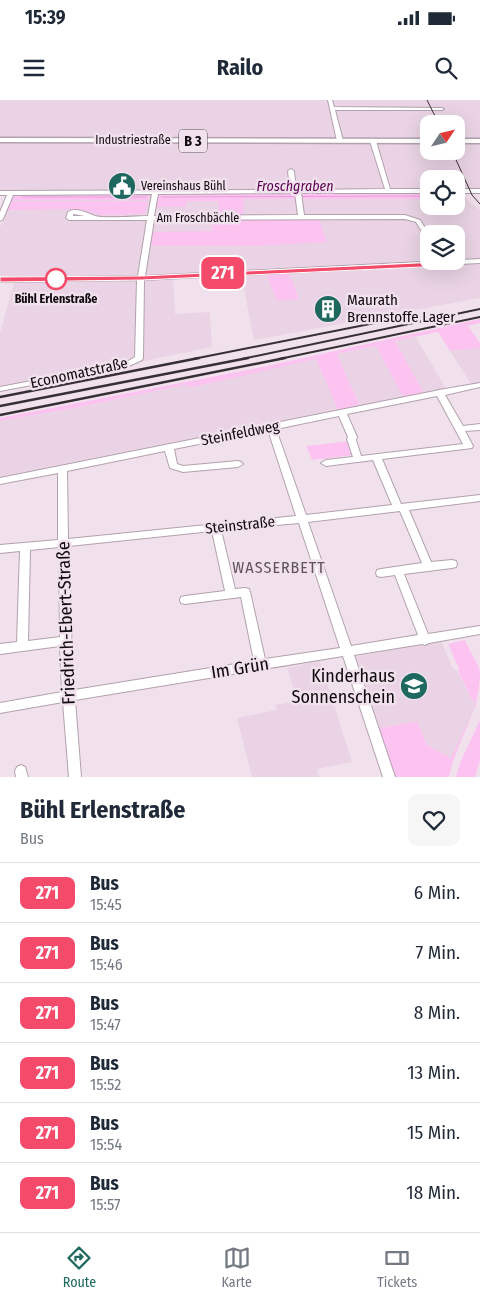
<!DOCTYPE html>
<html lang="de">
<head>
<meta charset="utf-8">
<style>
  body { margin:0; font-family:"Fira Sans Condensed",sans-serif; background:#f6f6f7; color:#1f2937; height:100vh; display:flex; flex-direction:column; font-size:19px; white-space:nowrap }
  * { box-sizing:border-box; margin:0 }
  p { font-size:16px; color:#747a83 }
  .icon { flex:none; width:28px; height:28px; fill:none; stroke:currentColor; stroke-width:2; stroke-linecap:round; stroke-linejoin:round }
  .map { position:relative; height:677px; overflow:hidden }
  .sheet { display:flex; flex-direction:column; background:#fff; flex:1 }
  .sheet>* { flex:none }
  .badge { padding:0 10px; border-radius:8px; font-size:18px; line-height:32px }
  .needle { width:32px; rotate:55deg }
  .tools { position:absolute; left:420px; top:15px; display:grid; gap:10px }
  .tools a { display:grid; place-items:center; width:45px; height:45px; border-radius:10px; background:#fff; box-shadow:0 5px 20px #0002; font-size:25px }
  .map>.badge { position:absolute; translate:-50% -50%; box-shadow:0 0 0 2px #fff }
  .round { display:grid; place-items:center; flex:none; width:52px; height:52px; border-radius:10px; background:#f6f6f7 }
  .summary { display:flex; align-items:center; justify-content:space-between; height:85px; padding:0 20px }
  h1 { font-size:24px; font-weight:700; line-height:38px }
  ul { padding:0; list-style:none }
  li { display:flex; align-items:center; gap:15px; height:60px; padding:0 20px; border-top:1px solid #e0e1e3 }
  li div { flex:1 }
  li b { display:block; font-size:19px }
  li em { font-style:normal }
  li .badge { min-width:55px; font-weight:700; text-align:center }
  .status { display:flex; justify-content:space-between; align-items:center; height:35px; padding:0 25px; background:#fff; direction:ltr }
  .status svg { height:14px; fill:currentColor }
  header { display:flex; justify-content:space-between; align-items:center; height:65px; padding:0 20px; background:#fff; font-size:22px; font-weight:700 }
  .tabs { display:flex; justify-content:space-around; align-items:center; height:70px; border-top:1px solid #e0e1e3; background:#fff; font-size:14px; color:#747a83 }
  .tabs a { display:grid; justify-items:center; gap:2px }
  .tabs .current { color:#1e6860 }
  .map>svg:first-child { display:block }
  .built { fill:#e9d3e4; fill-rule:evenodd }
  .green { fill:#fcc3f0 }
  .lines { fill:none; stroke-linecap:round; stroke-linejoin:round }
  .stream { stroke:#e79fd9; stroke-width:1 }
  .minor-casing { stroke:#b1a2ad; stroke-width:2 }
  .major-casing { stroke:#b1a2ad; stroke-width:3 }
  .minor { fill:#fff; fill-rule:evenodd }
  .major { fill:#fff; fill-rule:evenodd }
  .rail-far2 { stroke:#362f34; stroke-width:1 }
  .rail-far1 { stroke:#362f34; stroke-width:2 }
  .rail { stroke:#362f34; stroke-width:2.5 }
  .line { fill:#f54b6a; stroke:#fff }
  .stop-dot { fill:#fff; stroke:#f54b6a; stroke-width:2.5 }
  .labels { text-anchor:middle; stroke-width:5; stroke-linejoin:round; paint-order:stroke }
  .far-street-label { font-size:12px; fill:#0e090d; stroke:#f1e1ed }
  .far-poi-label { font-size:12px; fill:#0e090d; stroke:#f1e1ed; text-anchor:start }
  .far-stop-label { font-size:12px; font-weight:bold; fill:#0e090d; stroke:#f1e1ed }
  .shield { fill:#f1e1ed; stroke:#524a50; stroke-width:1 }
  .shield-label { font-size:14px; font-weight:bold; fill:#0e090d }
  .far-water-label { font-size:14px; font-style:italic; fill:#590050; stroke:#f1e1ed }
  .poi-label { font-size:15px; fill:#0e090d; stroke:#f1e1ed; text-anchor:start }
  .street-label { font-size:15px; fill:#0e090d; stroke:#f1e1ed }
  .neighbourhood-label { font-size:16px; letter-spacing:1px; fill:#5f525c; stroke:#f1e1ed }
  .near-street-label { font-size:18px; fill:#0e090d; stroke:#f1e1ed }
  .near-poi-label { font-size:18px; fill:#0e090d; stroke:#f1e1ed; text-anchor:end }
</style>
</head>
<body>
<div class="status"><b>15:39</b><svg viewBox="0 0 49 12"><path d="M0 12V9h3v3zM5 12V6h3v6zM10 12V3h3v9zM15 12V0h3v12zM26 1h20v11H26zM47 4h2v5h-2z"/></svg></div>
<header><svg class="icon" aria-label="menu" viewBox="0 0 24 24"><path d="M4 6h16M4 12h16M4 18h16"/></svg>Railo<svg class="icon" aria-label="search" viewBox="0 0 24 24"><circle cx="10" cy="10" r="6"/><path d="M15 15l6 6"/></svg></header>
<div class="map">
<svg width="480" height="677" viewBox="0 0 480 677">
  <rect width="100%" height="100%" fill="#f1e1ed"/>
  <path class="built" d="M0,0H480V39H456V24H429V39H0Z
    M0,42L429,43V51H456V43H480V89H456V79H429V106H456V91L480,110V198L254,240L241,174L173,178L175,214L210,212L212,247L144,261L0,286V233L16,176H0V127L15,92H0ZM429,134H456V161H429Z
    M416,237L446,289L471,284L450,251L480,248V287L0,382V321L75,308L184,285L193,287L316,258L338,310L360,305L337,254L376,246L424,293L395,241Z
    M441,540L452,567L457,571L472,600L477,603L453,659L427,645L417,621L380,628L353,557Z
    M320,561L352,662L317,669L319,677H252L237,618L277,610L275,605L298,601L287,568Z"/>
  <path class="green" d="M429,92V99H304L303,94Z
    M165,93H290L294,94L296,99H244L243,115H219L218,101H187L185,107H156L158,95Z
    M19,94H147L150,96L148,100H12L14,96Z
    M11,101H148L145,114L101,115L79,109L7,110Z
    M212,119H319L327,142L256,146H150L152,132L212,131Z
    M289,173L299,199L277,201L266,174Z
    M480,219V223L468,226L480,243V248L450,251L438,232L395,241L424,293L403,297L376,246L337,254L360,306L338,310L316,259L193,287L184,285L75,308L0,321V318L267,266Z
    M349,341L354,355L312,360L306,346Z
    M465,540C469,550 478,562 480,572C480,613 456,641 449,677H394L378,629L380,628L417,621L427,645L451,658L477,603L472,600L458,571L459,569L448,544Z
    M480,620V660L475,677H456L460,663Z"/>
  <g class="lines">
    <path class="stream" d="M456,96H461
      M23,97H146
      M162,97L429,96"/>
    <defs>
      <path id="minor" d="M328,0H332L334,7L442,8L444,9L442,10H335L343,41L340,43L337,41Z
        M373,39L376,41L390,89H429V93H301L304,115H405L420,120L429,134V141L427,140L416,122L405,119L154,120L145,176L480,159V163L144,180L143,258L142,260L127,267L0,291V287L125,263L135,257L137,180L0,182V178L138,176L147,120H69L66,118L68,112C77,107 86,113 95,116C107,119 135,116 148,116L152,94L13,95L3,119L0,121V112L7,95H0V91L290,90L288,71L291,69L294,71L296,90L385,89L370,41ZM295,93L298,115L154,116L158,94ZM73,114L85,116H73Z
        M456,89H480V93H456Z
        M480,283V287L445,295L463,326L480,324V330L465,331L473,346L472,348L382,359L401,404L480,395V401L409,410L431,462L452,460L456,461L457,464L456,467L452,468L404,474L428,534L480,526V534L429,543L425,545L422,544L354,555L395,677H383L343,556L75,600L81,677H69L63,602L0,613V603L62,592L60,546L0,554V544L17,542L20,451L0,453V445L58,440V373L0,384V378L435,291L439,290ZM437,296L463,344L361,356L356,340L357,337L347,314ZM339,316L348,337L347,339L353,357L326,360L321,363L326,366L373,360L392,405L306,415L276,329ZM268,330L296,416L68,439L67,371L165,351L170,368L183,372L238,367L243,364L241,362L238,361L183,366L177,364L174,349ZM400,411L422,463L381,469L377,470L376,473L377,476L381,477L395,475L418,535L351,546L308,422ZM299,423L340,548L265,559L250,492L249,489L245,488L235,489L221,430ZM212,431L225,491L185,496L181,497L180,500L181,503L185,504L241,497L254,561L74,590L72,565L69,446ZM59,447L60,537L28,541L30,450Z
        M21,665L25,667L28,677H16L15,671L17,667Z"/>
      <path id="major" d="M0,38L429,39V43L0,42Z
        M456,39H480V43H456Z"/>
    </defs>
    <use href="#minor" class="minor-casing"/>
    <use href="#major" class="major-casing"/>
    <use href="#minor" class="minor"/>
    <use href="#major" class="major"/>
    <path class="rail-far2" d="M427,0L439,24
      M452,51L472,95L480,104"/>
    <path class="rail-far1" d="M193,259L385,221
      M242,259L480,209
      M279,259L480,217"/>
    <path class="rail" d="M0,297L199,258
      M0,306L248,258
      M0,315L285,258"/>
  </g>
  <path class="line" d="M439,160H444L447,164L443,166L142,180L0,182V177L142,176L438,162Z"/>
  <defs>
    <symbol id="civic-disc" viewBox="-11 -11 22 22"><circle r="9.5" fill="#1e6860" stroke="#f1e1ed"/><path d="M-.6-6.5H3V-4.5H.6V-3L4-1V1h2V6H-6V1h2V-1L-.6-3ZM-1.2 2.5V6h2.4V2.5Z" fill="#fff"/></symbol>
    <symbol id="building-disc" viewBox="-11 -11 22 22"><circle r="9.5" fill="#1e6860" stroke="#f1e1ed"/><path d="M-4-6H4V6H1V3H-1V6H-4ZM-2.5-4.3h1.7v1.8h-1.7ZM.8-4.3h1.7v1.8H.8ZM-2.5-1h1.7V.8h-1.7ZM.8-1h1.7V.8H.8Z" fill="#fff"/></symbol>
    <symbol id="school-disc" viewBox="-11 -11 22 22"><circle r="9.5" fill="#1e6860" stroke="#f1e1ed"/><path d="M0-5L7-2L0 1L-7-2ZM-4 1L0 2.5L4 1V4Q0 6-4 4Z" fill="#fff"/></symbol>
  </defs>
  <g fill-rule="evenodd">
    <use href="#civic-disc" x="106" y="70" width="32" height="32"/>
    <use href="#building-disc" x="312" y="193" width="32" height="32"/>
    <use href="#school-disc" x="398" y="570" width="32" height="32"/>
  </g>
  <circle class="stop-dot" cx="56" cy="179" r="10"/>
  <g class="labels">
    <g class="far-street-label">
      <text x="133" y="44">Industriestraße</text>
      <text x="198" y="122">Am Froschbächle</text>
    </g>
    <g class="far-poi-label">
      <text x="141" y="90">Vereinshaus Bühl</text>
    </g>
    <g class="far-stop-label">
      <text x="56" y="203">Bühl Erlenstraße</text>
    </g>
    <rect class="shield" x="179" y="29.5" width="28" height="23" rx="4"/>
    <g class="shield-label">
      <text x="193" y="46">B 3</text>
    </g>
    <g class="far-water-label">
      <text x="295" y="91">Froschgraben</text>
    </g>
    <g class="poi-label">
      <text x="347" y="205">Maurath<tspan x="347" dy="17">Brennstoffe Lager</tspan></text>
    </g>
    <g class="street-label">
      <text transform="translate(79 273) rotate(-12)" y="5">Economatstraße</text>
      <text transform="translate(240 333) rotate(-11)" y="5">Steinfeldweg</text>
      <text transform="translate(240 425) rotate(-6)" y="5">Steinstraße</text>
    </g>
    <g class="neighbourhood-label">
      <text x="279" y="473">WASSERBETT</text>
    </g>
    <g class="near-street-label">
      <text transform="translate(66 523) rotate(-92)" y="6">Friedrich-Ebert-Straße</text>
      <text transform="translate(240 568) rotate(-9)" y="6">Im Grün</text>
    </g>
    <g class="near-poi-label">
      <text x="395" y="582">Kinderhaus<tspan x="395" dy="21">Sonnenschein</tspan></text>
    </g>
  </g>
</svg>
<div class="tools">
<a><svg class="needle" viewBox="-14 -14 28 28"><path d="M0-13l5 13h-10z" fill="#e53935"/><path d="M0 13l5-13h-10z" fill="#747a83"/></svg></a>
<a><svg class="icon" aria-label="locate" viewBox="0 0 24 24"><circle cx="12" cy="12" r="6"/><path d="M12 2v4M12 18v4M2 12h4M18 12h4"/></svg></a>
<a><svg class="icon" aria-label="layers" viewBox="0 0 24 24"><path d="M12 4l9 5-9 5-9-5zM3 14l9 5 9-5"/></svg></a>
</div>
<b class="badge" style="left:223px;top:173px;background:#f54b6a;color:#fff">271</b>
</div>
<section class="sheet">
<div class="summary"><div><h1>Bühl Erlenstraße</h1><p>Bus</p></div><a class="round"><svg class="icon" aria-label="heart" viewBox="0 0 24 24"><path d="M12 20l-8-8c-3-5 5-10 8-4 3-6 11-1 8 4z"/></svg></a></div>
<ul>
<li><span class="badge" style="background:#f54b6a;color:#fff">271</span><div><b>Bus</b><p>15:45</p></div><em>6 Min.</em></li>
<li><span class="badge" style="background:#f54b6a;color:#fff">271</span><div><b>Bus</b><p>15:46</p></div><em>7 Min.</em></li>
<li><span class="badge" style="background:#f54b6a;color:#fff">271</span><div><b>Bus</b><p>15:47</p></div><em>8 Min.</em></li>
<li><span class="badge" style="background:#f54b6a;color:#fff">271</span><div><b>Bus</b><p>15:52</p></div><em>13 Min.</em></li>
<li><span class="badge" style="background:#f54b6a;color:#fff">271</span><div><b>Bus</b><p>15:54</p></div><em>15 Min.</em></li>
<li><span class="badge" style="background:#f54b6a;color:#fff">271</span><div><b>Bus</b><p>15:57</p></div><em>18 Min.</em></li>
</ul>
</section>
<nav class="tabs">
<a class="current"><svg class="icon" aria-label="directions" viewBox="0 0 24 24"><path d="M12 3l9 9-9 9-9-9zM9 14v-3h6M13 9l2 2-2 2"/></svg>Route</a>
<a><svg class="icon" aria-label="map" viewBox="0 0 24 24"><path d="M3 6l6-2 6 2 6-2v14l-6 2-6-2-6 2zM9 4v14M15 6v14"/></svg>Karte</a>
<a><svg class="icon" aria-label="tickets" viewBox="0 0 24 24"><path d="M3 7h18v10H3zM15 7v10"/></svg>Tickets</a>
</nav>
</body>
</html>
